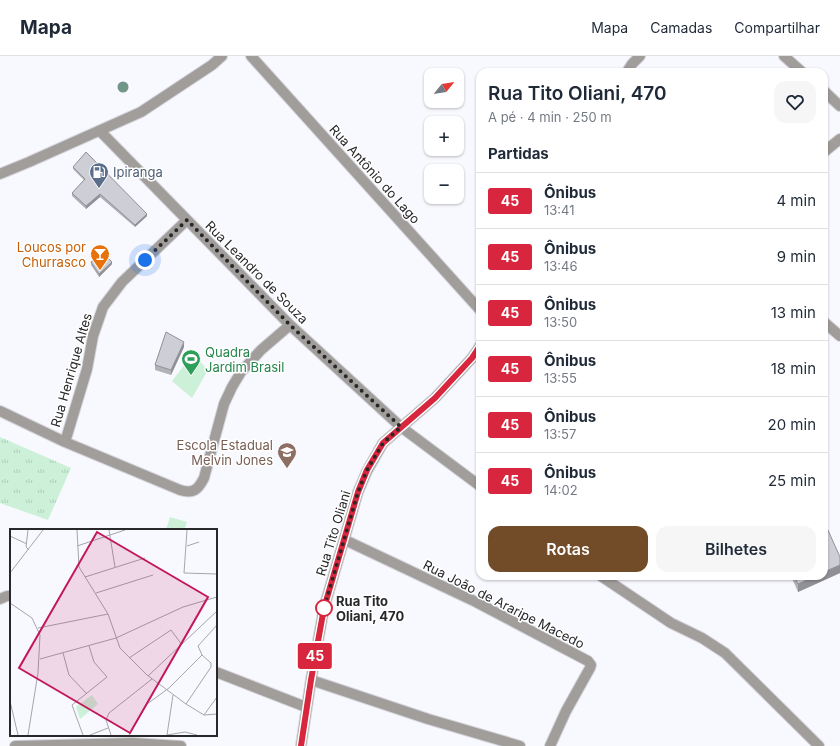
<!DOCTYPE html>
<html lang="pt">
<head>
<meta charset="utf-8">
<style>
  body { margin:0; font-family:Inter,sans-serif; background:#f6f6f7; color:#1f2937; height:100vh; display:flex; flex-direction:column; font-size:15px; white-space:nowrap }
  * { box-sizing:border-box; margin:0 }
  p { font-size:13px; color:#747a83 }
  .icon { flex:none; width:22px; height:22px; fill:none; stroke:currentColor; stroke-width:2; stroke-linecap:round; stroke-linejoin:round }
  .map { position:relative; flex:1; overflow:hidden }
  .drawer { position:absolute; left:476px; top:12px; width:352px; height:512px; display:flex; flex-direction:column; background:#fff; border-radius:12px; box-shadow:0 1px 3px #0004 }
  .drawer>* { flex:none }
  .badge { padding:0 8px; border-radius:3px; font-size:14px; line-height:26px }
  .needle { width:26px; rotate:60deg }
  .fabs { position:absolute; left:424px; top:12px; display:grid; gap:8px }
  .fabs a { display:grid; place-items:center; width:40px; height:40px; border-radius:8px; background:#fff; box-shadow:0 1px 3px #0004; font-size:20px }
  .you { position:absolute; width:20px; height:20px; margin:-10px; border:3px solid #fff; border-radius:50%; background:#1a73e8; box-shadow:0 0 0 6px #1a73e833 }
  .map>.badge { position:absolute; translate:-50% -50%; box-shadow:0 0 0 2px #fff }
  h2 { padding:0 12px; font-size:15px; line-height:36px }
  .round { display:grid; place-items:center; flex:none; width:42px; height:42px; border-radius:12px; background:#f6f6f7 }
  .head { display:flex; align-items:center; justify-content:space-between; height:68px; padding:0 12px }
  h1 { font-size:19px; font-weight:600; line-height:30px }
  .action { display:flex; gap:8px; margin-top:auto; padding:8px 12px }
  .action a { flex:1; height:46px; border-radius:12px; background:#724c28; color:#fff; font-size:16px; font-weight:600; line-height:46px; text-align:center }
  .action a+a { background:#f6f6f7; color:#1f2937 }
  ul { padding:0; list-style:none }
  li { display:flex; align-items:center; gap:12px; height:56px; padding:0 12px; border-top:1px solid #e0e1e3 }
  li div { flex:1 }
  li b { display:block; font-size:15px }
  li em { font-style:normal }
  li .badge { min-width:44px; font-weight:700; text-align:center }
  header { display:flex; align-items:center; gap:24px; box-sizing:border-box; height:56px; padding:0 20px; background:#fff; border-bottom:1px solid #e0e1e3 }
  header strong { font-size:19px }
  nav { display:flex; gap:22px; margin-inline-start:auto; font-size:14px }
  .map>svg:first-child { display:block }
  .grass { fill:#ccf0d8 }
  .park { fill:url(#park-tufts) }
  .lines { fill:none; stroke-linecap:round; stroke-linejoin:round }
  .minor-casing { stroke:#d3d3d9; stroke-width:12 }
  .tertiary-casing { stroke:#d3d3d9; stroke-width:12 }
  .minor { stroke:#a09d9b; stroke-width:10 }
  .tertiary { stroke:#a09d9b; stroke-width:10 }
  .tree { fill:#719688 }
  .wall { fill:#b1b1b8 }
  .shaded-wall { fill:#909096 }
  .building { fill:#ceced6; stroke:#909096 }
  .line-casing { stroke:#fff; stroke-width:9 }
  .line { stroke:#d7263d; stroke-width:6 }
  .walk { stroke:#28282a; stroke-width:4; stroke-dasharray:0 7.2 }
  .stop-dot { fill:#fff; stroke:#d7263d; stroke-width:2 }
  .labels { text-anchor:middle; stroke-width:3; stroke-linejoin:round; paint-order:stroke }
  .service-label { font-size:13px; fill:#4e5e75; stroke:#fff; text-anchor:start }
  .street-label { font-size:13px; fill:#28282a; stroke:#fff }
  .food-label { font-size:13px; fill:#c56008; stroke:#fff; text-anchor:end }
  .leisure-label { font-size:13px; fill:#27864d; stroke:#fff; text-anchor:start }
  .education-label { font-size:13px; fill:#785e54; stroke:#fff; text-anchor:end }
  .stop-label { font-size:13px; font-weight:bold; fill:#28282a; stroke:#fff; text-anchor:start }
  .inset-road { fill:none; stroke:#a5a5aa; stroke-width:1 }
  .view { fill:#c2185b; fill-opacity:0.15; stroke:#c2185b; stroke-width:2 }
  .inset-edge { fill:none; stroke:#28282a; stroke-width:2 }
</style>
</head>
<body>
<header>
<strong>Mapa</strong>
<nav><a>Mapa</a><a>Camadas</a><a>Compartilhar</a></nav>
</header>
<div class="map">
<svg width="840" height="690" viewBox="0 0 840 690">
  <defs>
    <pattern id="park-tufts" width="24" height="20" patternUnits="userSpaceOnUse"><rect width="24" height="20" fill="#ccf0d8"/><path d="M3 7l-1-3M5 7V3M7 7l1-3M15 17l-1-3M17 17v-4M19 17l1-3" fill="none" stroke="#afceba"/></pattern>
  </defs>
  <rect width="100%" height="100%" fill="#f8f8ff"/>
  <path class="grass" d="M193,298L208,314L192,342L172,325Z
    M170,461L187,466L184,474H166Z"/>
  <path class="park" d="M0,381L71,412L48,464L0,447Z"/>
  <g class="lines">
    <defs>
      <path id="minor" d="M251,0L480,254
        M784,0L802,16
        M824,35L840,50
        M100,75L290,269L401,371L480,430
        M824,96L840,83
        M824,266L840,280
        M0,355L65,386L180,434C193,438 198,434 204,422L224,348L232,331L241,316L261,294L290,269
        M65,386L87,313L93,280L103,251L122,226L187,164
        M345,484L474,545L588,605L591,609L590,612L566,655L550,690
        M601,520L671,567L702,582L725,597L819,690
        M0,543L7,540H11
        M216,616L306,651
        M311,624L428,663L520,690
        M15,690L133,687L181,690"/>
      <path id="tertiary" d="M627,16L632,8L640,0
        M0,118L29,106L141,56L212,9L222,0
        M301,690L311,624L324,552L358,436L367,415L383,387L435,342L472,302L480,290"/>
    </defs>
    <use href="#minor" class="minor-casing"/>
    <use href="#tertiary" class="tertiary-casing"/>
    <use href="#minor" class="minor"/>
    <use href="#tertiary" class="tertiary"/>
  </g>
  <circle class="tree" cx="123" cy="31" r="5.5"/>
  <path class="wall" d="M73,111L147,160L135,171L100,141L86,153L72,140V137L84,124L73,113Z
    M91,206L112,208L99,221L91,209Z
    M184,291L171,319L155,314V309Z
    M840,501V517L798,536L791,520H824Z"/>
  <path class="shaded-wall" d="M100,138V141L86,153V150Z
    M147,158V160L135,171V169Z
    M112,206V208L99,221V218Z
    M184,286V291L171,319V314Z
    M840,509V517L798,536V528L816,520H824V516Z"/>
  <path class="building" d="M86,96L147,158L135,169L100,138L86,150L72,137L85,123L73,111Z
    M103,197L112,206L99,218L91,206Z
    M166,276L184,286L171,314L155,309Z
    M827,472L840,501V509L824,516V474Z
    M794,520H816L798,528Z"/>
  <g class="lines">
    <defs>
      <path id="line" d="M301,690L311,624L324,552L358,436L367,414L383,387L435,342L472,302L480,290"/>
    </defs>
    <use href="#line" class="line-casing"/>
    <use href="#line" class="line"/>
    <path class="walk" d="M145,204L187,164L290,269L401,371L383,387L367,414L358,436L324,552"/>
  </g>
  <defs>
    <symbol id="fuel-pin" viewBox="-11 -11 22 30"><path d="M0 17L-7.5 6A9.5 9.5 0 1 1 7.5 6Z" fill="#5c6f8a" stroke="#fff"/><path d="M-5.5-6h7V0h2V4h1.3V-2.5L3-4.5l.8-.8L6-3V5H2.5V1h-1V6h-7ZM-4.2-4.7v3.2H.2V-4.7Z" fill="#fff"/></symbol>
    <symbol id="bar-pin" viewBox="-11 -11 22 30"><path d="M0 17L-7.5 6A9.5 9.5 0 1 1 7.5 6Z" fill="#e8710a" stroke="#fff"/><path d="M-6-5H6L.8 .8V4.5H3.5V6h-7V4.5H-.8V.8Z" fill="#fff"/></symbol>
    <symbol id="stadium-pin" viewBox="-11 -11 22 30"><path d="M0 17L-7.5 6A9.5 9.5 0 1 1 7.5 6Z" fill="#2e9e5b" stroke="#fff"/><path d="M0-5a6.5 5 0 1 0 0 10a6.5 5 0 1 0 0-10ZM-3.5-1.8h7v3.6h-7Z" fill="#fff"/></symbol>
    <symbol id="school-pin" viewBox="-11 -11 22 30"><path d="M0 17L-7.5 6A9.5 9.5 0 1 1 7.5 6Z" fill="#8d6e63" stroke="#fff"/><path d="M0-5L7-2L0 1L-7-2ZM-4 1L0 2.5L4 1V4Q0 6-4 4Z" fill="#fff"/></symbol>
  </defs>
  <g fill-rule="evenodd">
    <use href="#fuel-pin" x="88" y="105" width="22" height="30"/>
    <use href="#bar-pin" x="89" y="187" width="22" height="30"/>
    <use href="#stadium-pin" x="180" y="292" width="22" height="30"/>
    <use href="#school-pin" x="276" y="385" width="22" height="30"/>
  </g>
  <circle class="stop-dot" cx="324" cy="552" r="8"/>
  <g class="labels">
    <g class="service-label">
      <text x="113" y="121">Ipiranga</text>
    </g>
    <g class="street-label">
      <text transform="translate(375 118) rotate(48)" y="5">Rua Antônio do Lago</text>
      <text transform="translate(257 216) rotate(45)" y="5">Rua Leandro de Souza</text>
      <text transform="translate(71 314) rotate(-74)" y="5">Rua Henrique Altes</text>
      <text transform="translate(333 477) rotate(-73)" y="5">Rua Tito Oliani</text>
      <text transform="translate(504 548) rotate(27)" y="5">Rua João de Araripe Macedo</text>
    </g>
    <g class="food-label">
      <text x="86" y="196">Loucos por<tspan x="86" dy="15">Churrasco</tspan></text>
    </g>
    <g class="leisure-label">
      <text x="205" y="301">Quadra<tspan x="205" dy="15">Jardim Brasil</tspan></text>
    </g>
    <g class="education-label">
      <text x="273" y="394">Escola Estadual<tspan x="273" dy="15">Melvin Jones</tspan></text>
    </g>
    <g class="stop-label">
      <text x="336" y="550">Rua Tito<tspan x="336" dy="15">Oliani, 470</tspan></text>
    </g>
  </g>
  <g transform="translate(10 473)">
    <rect width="207" height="207" fill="#f8f8ff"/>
    <path d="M82,166L88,175L70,190L66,178Z" fill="#ccf0d8"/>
    <path class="inset-road" d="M18,1L16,18L19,21M67,1L69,38L98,85L110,119L137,146L176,175L194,186L207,185M99,1L105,38M177,1L174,44L207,45M0,7L17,15M67,17L115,1M177,17L189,13M0,44L33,1M75,48L135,29M86,64L143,46M0,74L22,89L30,106L28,144L18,206M28,99L98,85M53,124L59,146L77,165M192,126L188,117L207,96M119,129L161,101L172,116M30,130L106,109L173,78L207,68M138,147L207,82M0,172L8,206M194,186L207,168M73,206L62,176L97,148L84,133L79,117M80,206L98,199M101,206L96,191L99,184L142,150M119,206L137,175L159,159L192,126L201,134V138L176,175M157,206L163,166M157,206L175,203L187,206"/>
    <path class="view" d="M87,3L198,68L120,204L9,139Z"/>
    <rect width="207" height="207" class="inset-edge"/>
  </g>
</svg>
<div class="fabs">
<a><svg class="needle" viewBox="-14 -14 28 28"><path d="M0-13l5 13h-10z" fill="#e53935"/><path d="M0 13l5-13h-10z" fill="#747a83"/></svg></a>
<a>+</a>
<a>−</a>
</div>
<div class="you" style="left:145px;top:204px"></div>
<b class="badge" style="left:315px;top:600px;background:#d7263d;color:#fff">45</b>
<section class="drawer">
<div class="head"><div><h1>Rua Tito Oliani, 470</h1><p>A pé · 4 min · 250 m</p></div><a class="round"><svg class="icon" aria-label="heart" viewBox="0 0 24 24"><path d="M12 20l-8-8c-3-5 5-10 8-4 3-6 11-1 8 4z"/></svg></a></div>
<h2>Partidas</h2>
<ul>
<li><span class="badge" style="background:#d7263d;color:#fff">45</span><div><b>Ônibus</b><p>13:41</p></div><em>4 min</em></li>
<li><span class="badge" style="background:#d7263d;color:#fff">45</span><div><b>Ônibus</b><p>13:46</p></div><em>9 min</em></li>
<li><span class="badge" style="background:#d7263d;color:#fff">45</span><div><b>Ônibus</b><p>13:50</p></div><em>13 min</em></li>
<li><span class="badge" style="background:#d7263d;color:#fff">45</span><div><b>Ônibus</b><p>13:55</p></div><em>18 min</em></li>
<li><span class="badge" style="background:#d7263d;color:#fff">45</span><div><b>Ônibus</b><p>13:57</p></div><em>20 min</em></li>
<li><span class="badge" style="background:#d7263d;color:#fff">45</span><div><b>Ônibus</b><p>14:02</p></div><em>25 min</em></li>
</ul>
<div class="action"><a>Rotas</a><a>Bilhetes</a></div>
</section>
</div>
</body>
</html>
